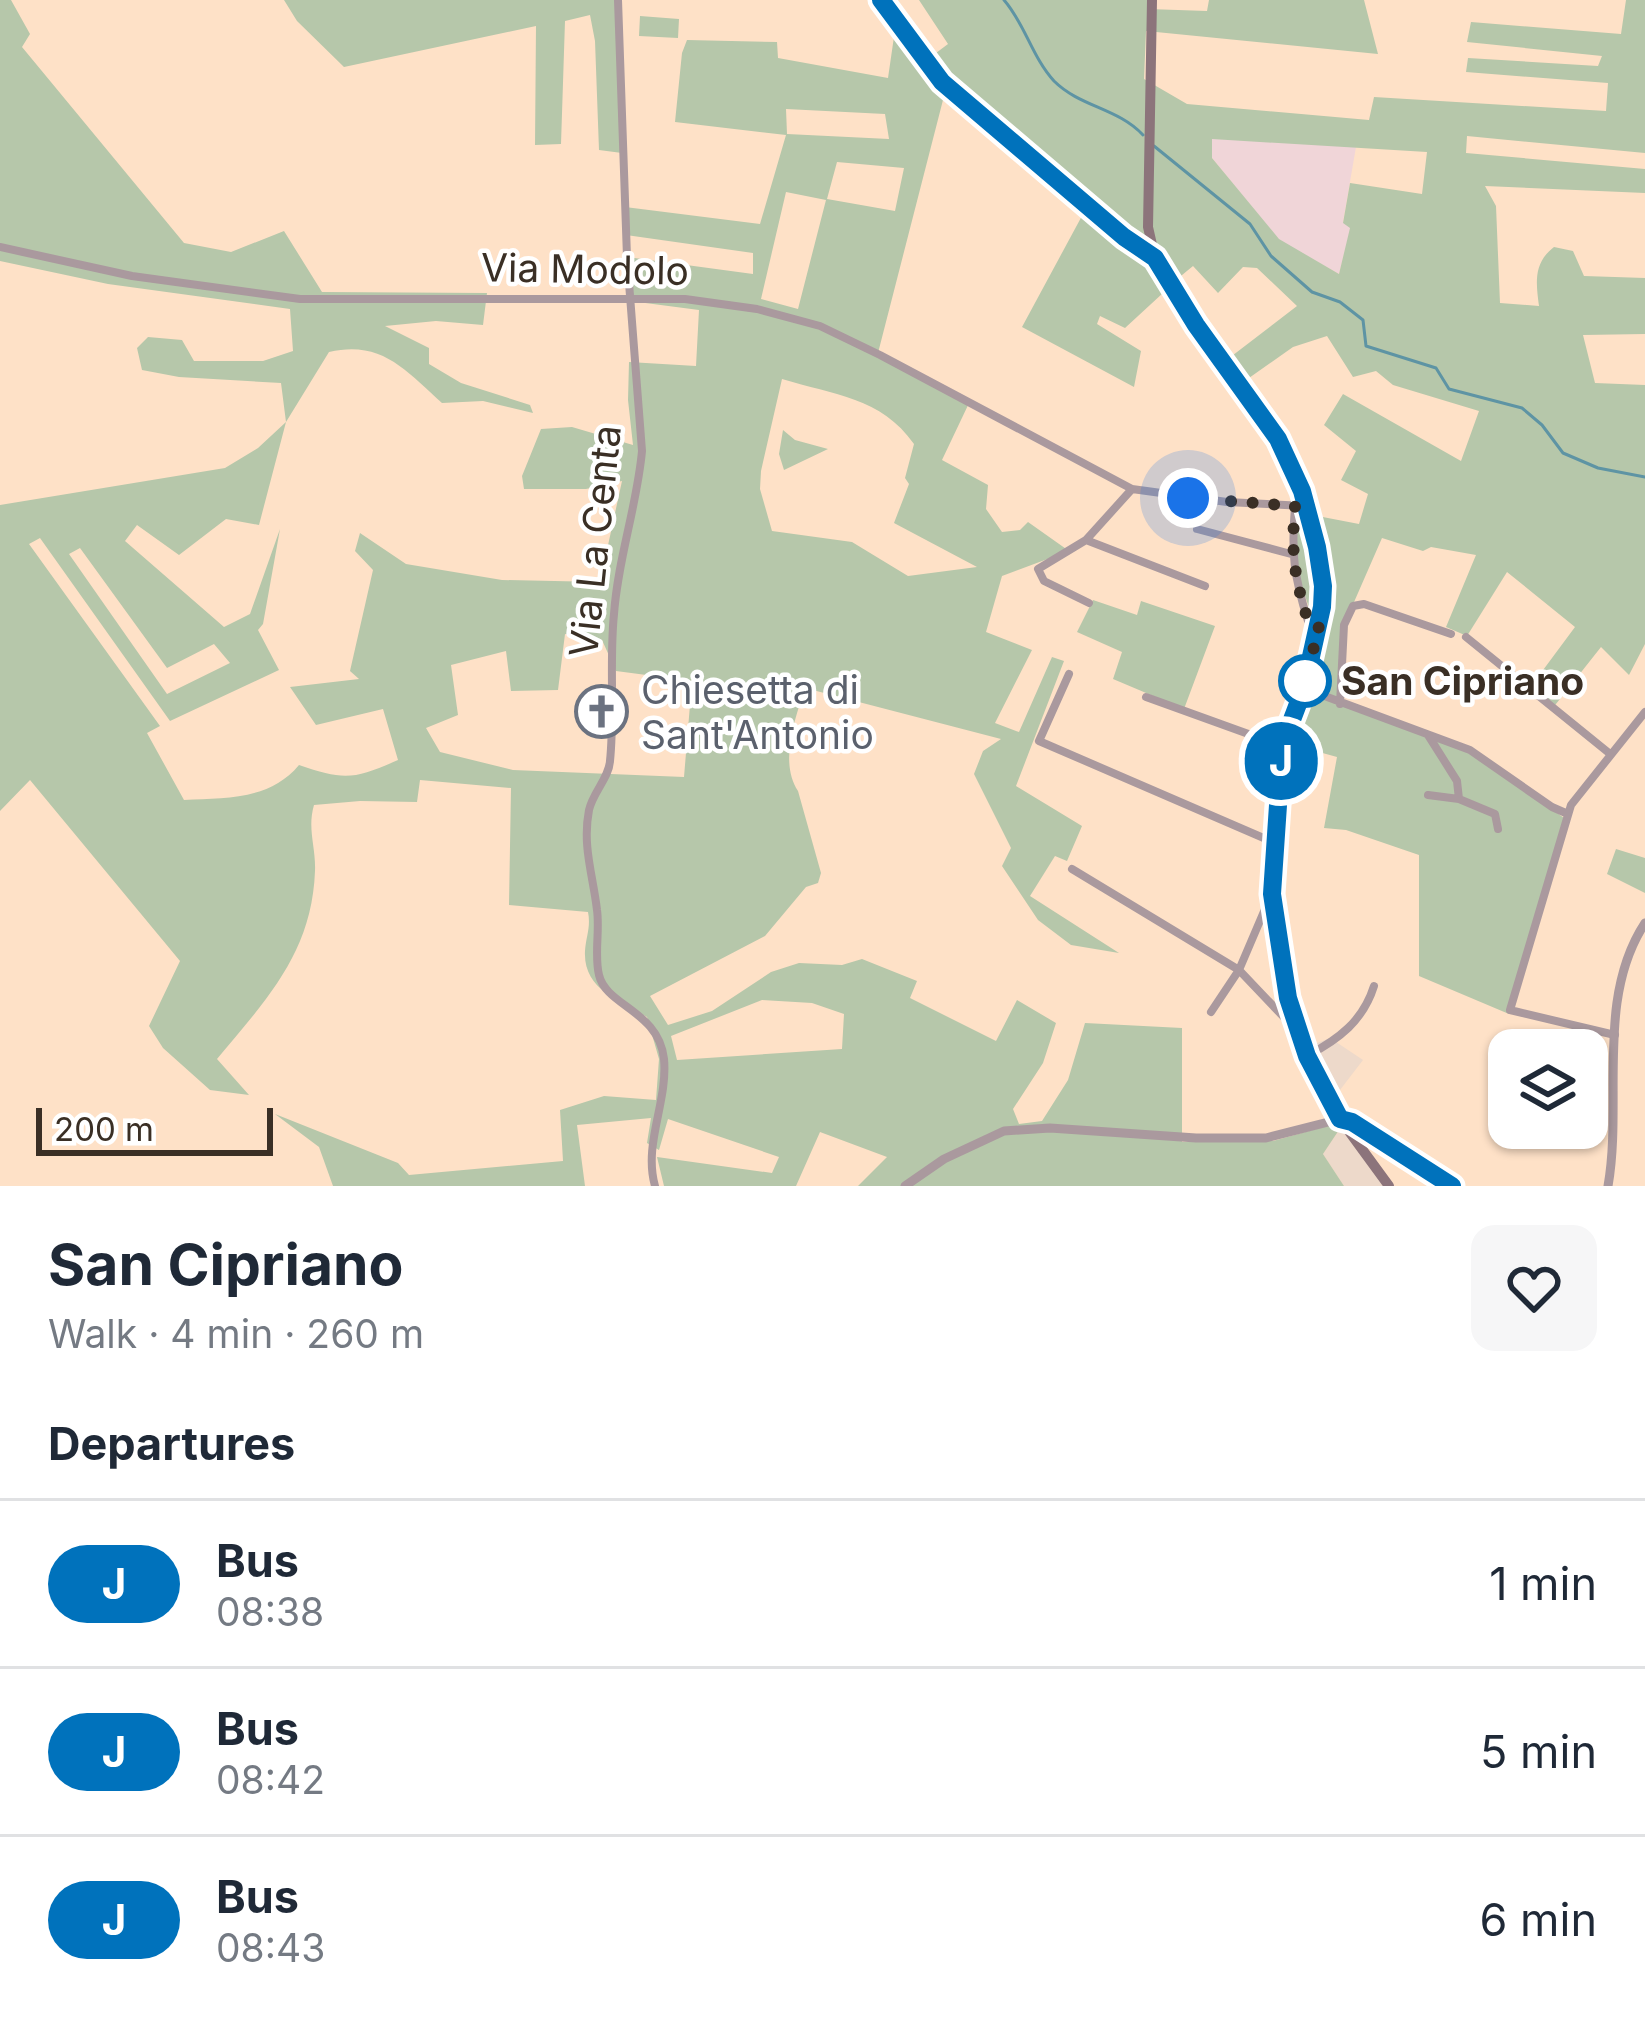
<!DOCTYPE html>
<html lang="en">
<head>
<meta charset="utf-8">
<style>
  body { margin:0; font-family:Inter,sans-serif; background:#f6f6f7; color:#1f2937; height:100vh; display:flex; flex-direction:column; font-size:45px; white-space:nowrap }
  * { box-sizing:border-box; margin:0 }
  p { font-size:39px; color:#747a83 }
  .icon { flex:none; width:66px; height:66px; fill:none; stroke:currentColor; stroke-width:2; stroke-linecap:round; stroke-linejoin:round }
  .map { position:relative; height:1186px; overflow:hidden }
  .panel { display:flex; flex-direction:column; background:#fff; flex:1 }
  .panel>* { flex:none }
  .badge { padding:0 24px; border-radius:39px; font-size:42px; line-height:78px }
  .fabs { position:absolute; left:1488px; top:1029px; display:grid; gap:24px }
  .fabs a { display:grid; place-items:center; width:120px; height:120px; border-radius:24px; background:#fff; box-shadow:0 3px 9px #0004; font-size:60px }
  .scale { position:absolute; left:36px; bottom:30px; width:237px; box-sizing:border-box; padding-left:12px; border:6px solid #3a2f25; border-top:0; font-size:33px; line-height:42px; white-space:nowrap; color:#3a2f25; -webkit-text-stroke:9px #fff; paint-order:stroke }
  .you { position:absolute; width:60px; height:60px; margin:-30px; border:9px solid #fff; border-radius:50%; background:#1a73e8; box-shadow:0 0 0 18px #1a73e833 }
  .map>.badge { position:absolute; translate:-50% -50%; box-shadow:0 0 0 6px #fff }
  h2 { padding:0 48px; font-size:45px; line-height:108px }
  .round { display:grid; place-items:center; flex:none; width:126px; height:126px; border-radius:24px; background:#f6f6f7 }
  .head { display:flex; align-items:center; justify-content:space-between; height:204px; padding:0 48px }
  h1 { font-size:57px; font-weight:700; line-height:90px }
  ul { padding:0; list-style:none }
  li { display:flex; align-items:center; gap:36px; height:168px; padding:0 48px; border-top:3px solid #e0e1e3 }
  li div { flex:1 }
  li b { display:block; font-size:45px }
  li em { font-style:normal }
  li .badge { min-width:132px; font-weight:700; text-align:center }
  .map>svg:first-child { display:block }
  .commercial { fill:#edd9ca }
  .industrial { fill:#f0d5d8 }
  .green { fill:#b6c7aa; fill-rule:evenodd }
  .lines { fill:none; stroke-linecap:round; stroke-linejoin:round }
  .stream { stroke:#5e94a4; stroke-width:3 }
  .minor { stroke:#aa999e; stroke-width:8 }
  .tertiary { stroke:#aa999e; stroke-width:9 }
  .secondary { stroke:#8c747b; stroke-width:10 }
  .line-casing { stroke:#fff; stroke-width:27 }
  .line { stroke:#0072bc; stroke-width:18 }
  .walk { stroke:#3a2f25; stroke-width:12; stroke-dasharray:0 21.6 }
  .stop-dot { fill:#fff; stroke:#0072bc; stroke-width:6 }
  .labels { text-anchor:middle; stroke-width:9; stroke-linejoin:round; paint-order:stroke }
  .street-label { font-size:39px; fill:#3a2f25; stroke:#fff }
  .stop-label { font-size:39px; font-weight:bold; fill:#3a2f25; stroke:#fff; text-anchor:start }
  .worship-label { font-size:39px; fill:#5b616d; stroke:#fff; text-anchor:start }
</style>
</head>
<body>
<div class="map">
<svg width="1645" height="1186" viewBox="0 0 1645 1186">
  <rect width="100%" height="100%" fill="#fee1c7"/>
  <path class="commercial" d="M1330,1038L1363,1060L1333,1099L1302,1049Z
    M1345,1121L1386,1186H1344L1323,1154Z"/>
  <path class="industrial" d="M1212,138L1356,147L1343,222L1351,227L1339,274L1279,240L1212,158Z"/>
  <path class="green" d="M0,0H11L30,34L22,47L184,243L231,252L284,231L322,292L487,293L483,325L436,321L385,326L429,348V364L461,383L530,405L533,413L483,401L442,403C405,370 382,340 329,352L286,422L259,525L226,519L179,555L137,525L125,541L224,627L250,614L280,529L263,624L258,630L279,670L170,721L40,538L29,544L160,726L147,733L184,800C226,798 270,800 299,765C345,781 355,779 398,760L383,709L316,725L290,687L359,679L350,671L373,570L355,551L360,533L406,564L502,580L600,582L622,481L586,489H524L522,476L541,429L572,427L633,445L628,400L629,362L696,366L699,310L630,301L627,257L753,274V253L626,235L625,207L760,224L786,135L675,122L682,53L687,40L777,42L778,58L888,78L896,23L924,62L948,44L919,0H1147L1148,9L1207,11L1209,0H1364L1378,54L1146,31L1144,79L1187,104L1369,120L1374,97L1606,111L1608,83L1466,72L1468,58L1598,66L1602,56L1467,42L1471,22L1621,34L1626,0H1645V153L1467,136L1466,153L1645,169V193L1485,186L1496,206L1500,303L1539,306C1536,283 1533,263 1554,247L1573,251L1584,276L1645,278V334L1583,335L1595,383L1645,385V644L1629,675L1601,647L1552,709L1529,689L1575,627L1507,572L1467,636L1446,627L1476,555L1431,547L1423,551L1382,538L1344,625L1340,703L1470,749L1564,818L1561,848L1509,1014L1419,976V855L1346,830L1324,828L1337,757L1279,741L1311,644L1314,622L1296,570L1297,519L1302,513L1359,524L1368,494L1341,480L1356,451L1324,425L1343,394L1461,461L1479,411L1393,385L1376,371L1353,377L1327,336L1293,347L1239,385L1224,362L1297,306L1257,268L1243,267L1218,293L1193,266L1176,280L1211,329L1203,334L1163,293L1125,328L1100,316L1097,324L1141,351L1134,387L1022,327L1083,214L943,100L878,353L970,401L942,460L988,485L986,509L1002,532L1020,530L1028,522L1069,551L1002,576L986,632L1032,650L995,723L1019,732L1052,657L1064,661L1016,786L1082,826L1067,861L1055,856L1030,896L1119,953L1071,945L1038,920L1002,866L1011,848L974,774L983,751L1001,739L805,688C795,719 779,762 798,791L821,873L818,883L806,887L765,936L650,996L668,1025L712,1011L771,972L799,963L842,965L862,959L917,981L910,998L996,1041L1017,1000L1056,1023L1043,1063L1013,1109L1019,1124L1042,1121L1068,1080L1085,1023L1182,1028V1142L1273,1141L1345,1121L1323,1154L1344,1186H858L887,1157L820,1132L796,1186H664L657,1157L772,1173L779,1157L668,1119L659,1150L647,1143L651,1118L577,1125L585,1186H333L319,1147L275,1114L398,1163L409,1175L563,1161L560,1110L604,1096L656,1100L659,1059L647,1017C618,1000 583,989 585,951C586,936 591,927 588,912L509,905L511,788L420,780L417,802L360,801L314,805C307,829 316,847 315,871C312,953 266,1000 217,1059L249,1095L210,1090L163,1048L149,1026L180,961L30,780L0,811V505L225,468L258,448L286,422L281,383L179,377L142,370L137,348L148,337L182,340L194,361H263L293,351L290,309L108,284L0,261ZM786,109L885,114L889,139L787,134ZM1212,139L1427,152L1422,194L1350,183L1343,223L1350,228L1339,274L1279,239L1212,158ZM837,162L904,168L895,211L827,199ZM786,192L826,200L798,309L761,299ZM782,379C834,395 881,397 914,444L905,478L909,484L894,523L977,567L908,576L852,542L772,531L760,489L761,471ZM80,548L167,668L214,644L230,663L167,694L69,554ZM565,634L602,640L616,671L692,681L684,777L513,770L440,752L426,728L458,715L451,665L506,651L511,691L558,690ZM762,1000L812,1003L844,1014L842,1049L677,1060L671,1036Z
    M284,0H618L622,153L599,150L595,41L590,15L565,21L561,144L535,145L536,26L344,67L297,21Z
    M640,16L679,19L678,38L639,36Z
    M783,430L795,440L828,449L784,470L779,454Z
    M1093,600L1137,615L1141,601L1215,626L1184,709L1113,679L1122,652L1077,632Z
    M1616,849L1645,858V893L1607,874Z"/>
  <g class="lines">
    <path class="stream" d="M1004,0C1025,24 1032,57 1054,81C1080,107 1118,108 1143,135
      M1154,146L1250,224L1271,256L1312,292L1340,302L1363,320L1366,346L1436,368L1449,389L1522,408L1542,425L1563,453L1598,468L1645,477"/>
    <path class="minor" d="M618,0L627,257L642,451C637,506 618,558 614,614C609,662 615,712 610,761C609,778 593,792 589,810C582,846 593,875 597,910C600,931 594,955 599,975C606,1006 659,1011 664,1059C668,1102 643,1144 655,1186
      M881,0L942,82L1124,237L1153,257
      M0,247L132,276L300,299H685L757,309L820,326L880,355L1132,489L1227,502L1305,506
      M1295,507C1291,553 1294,577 1308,621L1319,625
      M1197,529L1291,554
      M1086,540L1205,586
      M1089,603L1044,581L1038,569L1086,540L1132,489
      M1466,637L1609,753
      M1069,674L1039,741L1273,842
      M1303,688L1470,750L1552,807L1568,814
      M1146,697L1282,746
      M1340,704L1344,625L1353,606L1364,604L1451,634
      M1428,795L1459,799L1457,781L1428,735
      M1459,799L1495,814L1498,829
      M1072,869L1239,970L1298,1032
      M1211,1012L1239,970L1271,895
      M1615,1035L1510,1010L1571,805L1645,712
      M1307,1056C1339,1039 1363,1021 1374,986"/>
    <path class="tertiary" d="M905,1186L944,1159L1004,1131L1050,1128L1196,1138H1266L1344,1118L1451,1186
      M1608,1186C1623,1101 1595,999 1645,923"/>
    <path class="secondary" d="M1152,0L1148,227L1155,258L1167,282L1284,450L1302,491L1317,547L1323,586L1317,640L1282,746L1272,864L1276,933L1288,998L1307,1056L1340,1119L1389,1186"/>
  </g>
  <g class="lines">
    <defs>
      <path id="line" d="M881,0L942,82L1124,237L1155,258L1196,325L1278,439L1302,491L1317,547L1323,586L1322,607L1304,688L1282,746L1272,894L1288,998L1307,1056L1340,1119L1352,1122L1452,1186"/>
    </defs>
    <use href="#line" class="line-casing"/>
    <use href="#line" class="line"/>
    <path class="walk" d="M1188,498L1295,506C1291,555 1294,575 1308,621L1319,626L1304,688L1305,681"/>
  </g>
  <defs>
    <symbol id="church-ring" viewBox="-11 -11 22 22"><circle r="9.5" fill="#fff" stroke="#6b7280" stroke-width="1.5"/><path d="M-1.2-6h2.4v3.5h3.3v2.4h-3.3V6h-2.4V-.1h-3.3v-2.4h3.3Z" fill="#6b7280"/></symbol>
  </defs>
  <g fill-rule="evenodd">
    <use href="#church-ring" x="572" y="682" width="59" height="59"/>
  </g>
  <circle class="stop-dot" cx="1305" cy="681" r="24"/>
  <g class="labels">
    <g class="street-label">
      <text transform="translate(585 269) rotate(1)" y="14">Via Modolo</text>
      <text transform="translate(595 541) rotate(-84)" y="14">Via La Centa</text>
    </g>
    <g class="stop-label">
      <text x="1341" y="695">San Cipriano</text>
    </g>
    <g class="worship-label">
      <text x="641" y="704">Chiesetta di<tspan x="641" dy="45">Sant'Antonio</tspan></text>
    </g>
  </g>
</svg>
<div class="fabs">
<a><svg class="icon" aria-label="layers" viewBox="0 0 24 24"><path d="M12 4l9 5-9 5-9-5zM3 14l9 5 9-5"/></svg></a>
</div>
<div class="scale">200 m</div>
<div class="you" style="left:1188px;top:498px"></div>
<b class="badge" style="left:1281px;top:761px;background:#0072bc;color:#fff">J</b>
</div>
<section class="panel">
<div class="head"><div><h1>San Cipriano</h1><p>Walk · 4 min · 260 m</p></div><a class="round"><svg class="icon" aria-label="heart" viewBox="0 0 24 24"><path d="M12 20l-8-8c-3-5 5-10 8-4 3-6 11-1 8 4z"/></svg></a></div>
<h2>Departures</h2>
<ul>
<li><span class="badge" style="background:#0072bc;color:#fff">J</span><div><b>Bus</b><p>08:38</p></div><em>1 min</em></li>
<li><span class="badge" style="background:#0072bc;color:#fff">J</span><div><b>Bus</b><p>08:42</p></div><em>5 min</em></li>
<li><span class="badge" style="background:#0072bc;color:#fff">J</span><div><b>Bus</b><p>08:43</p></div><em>6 min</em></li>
</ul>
</section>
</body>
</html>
